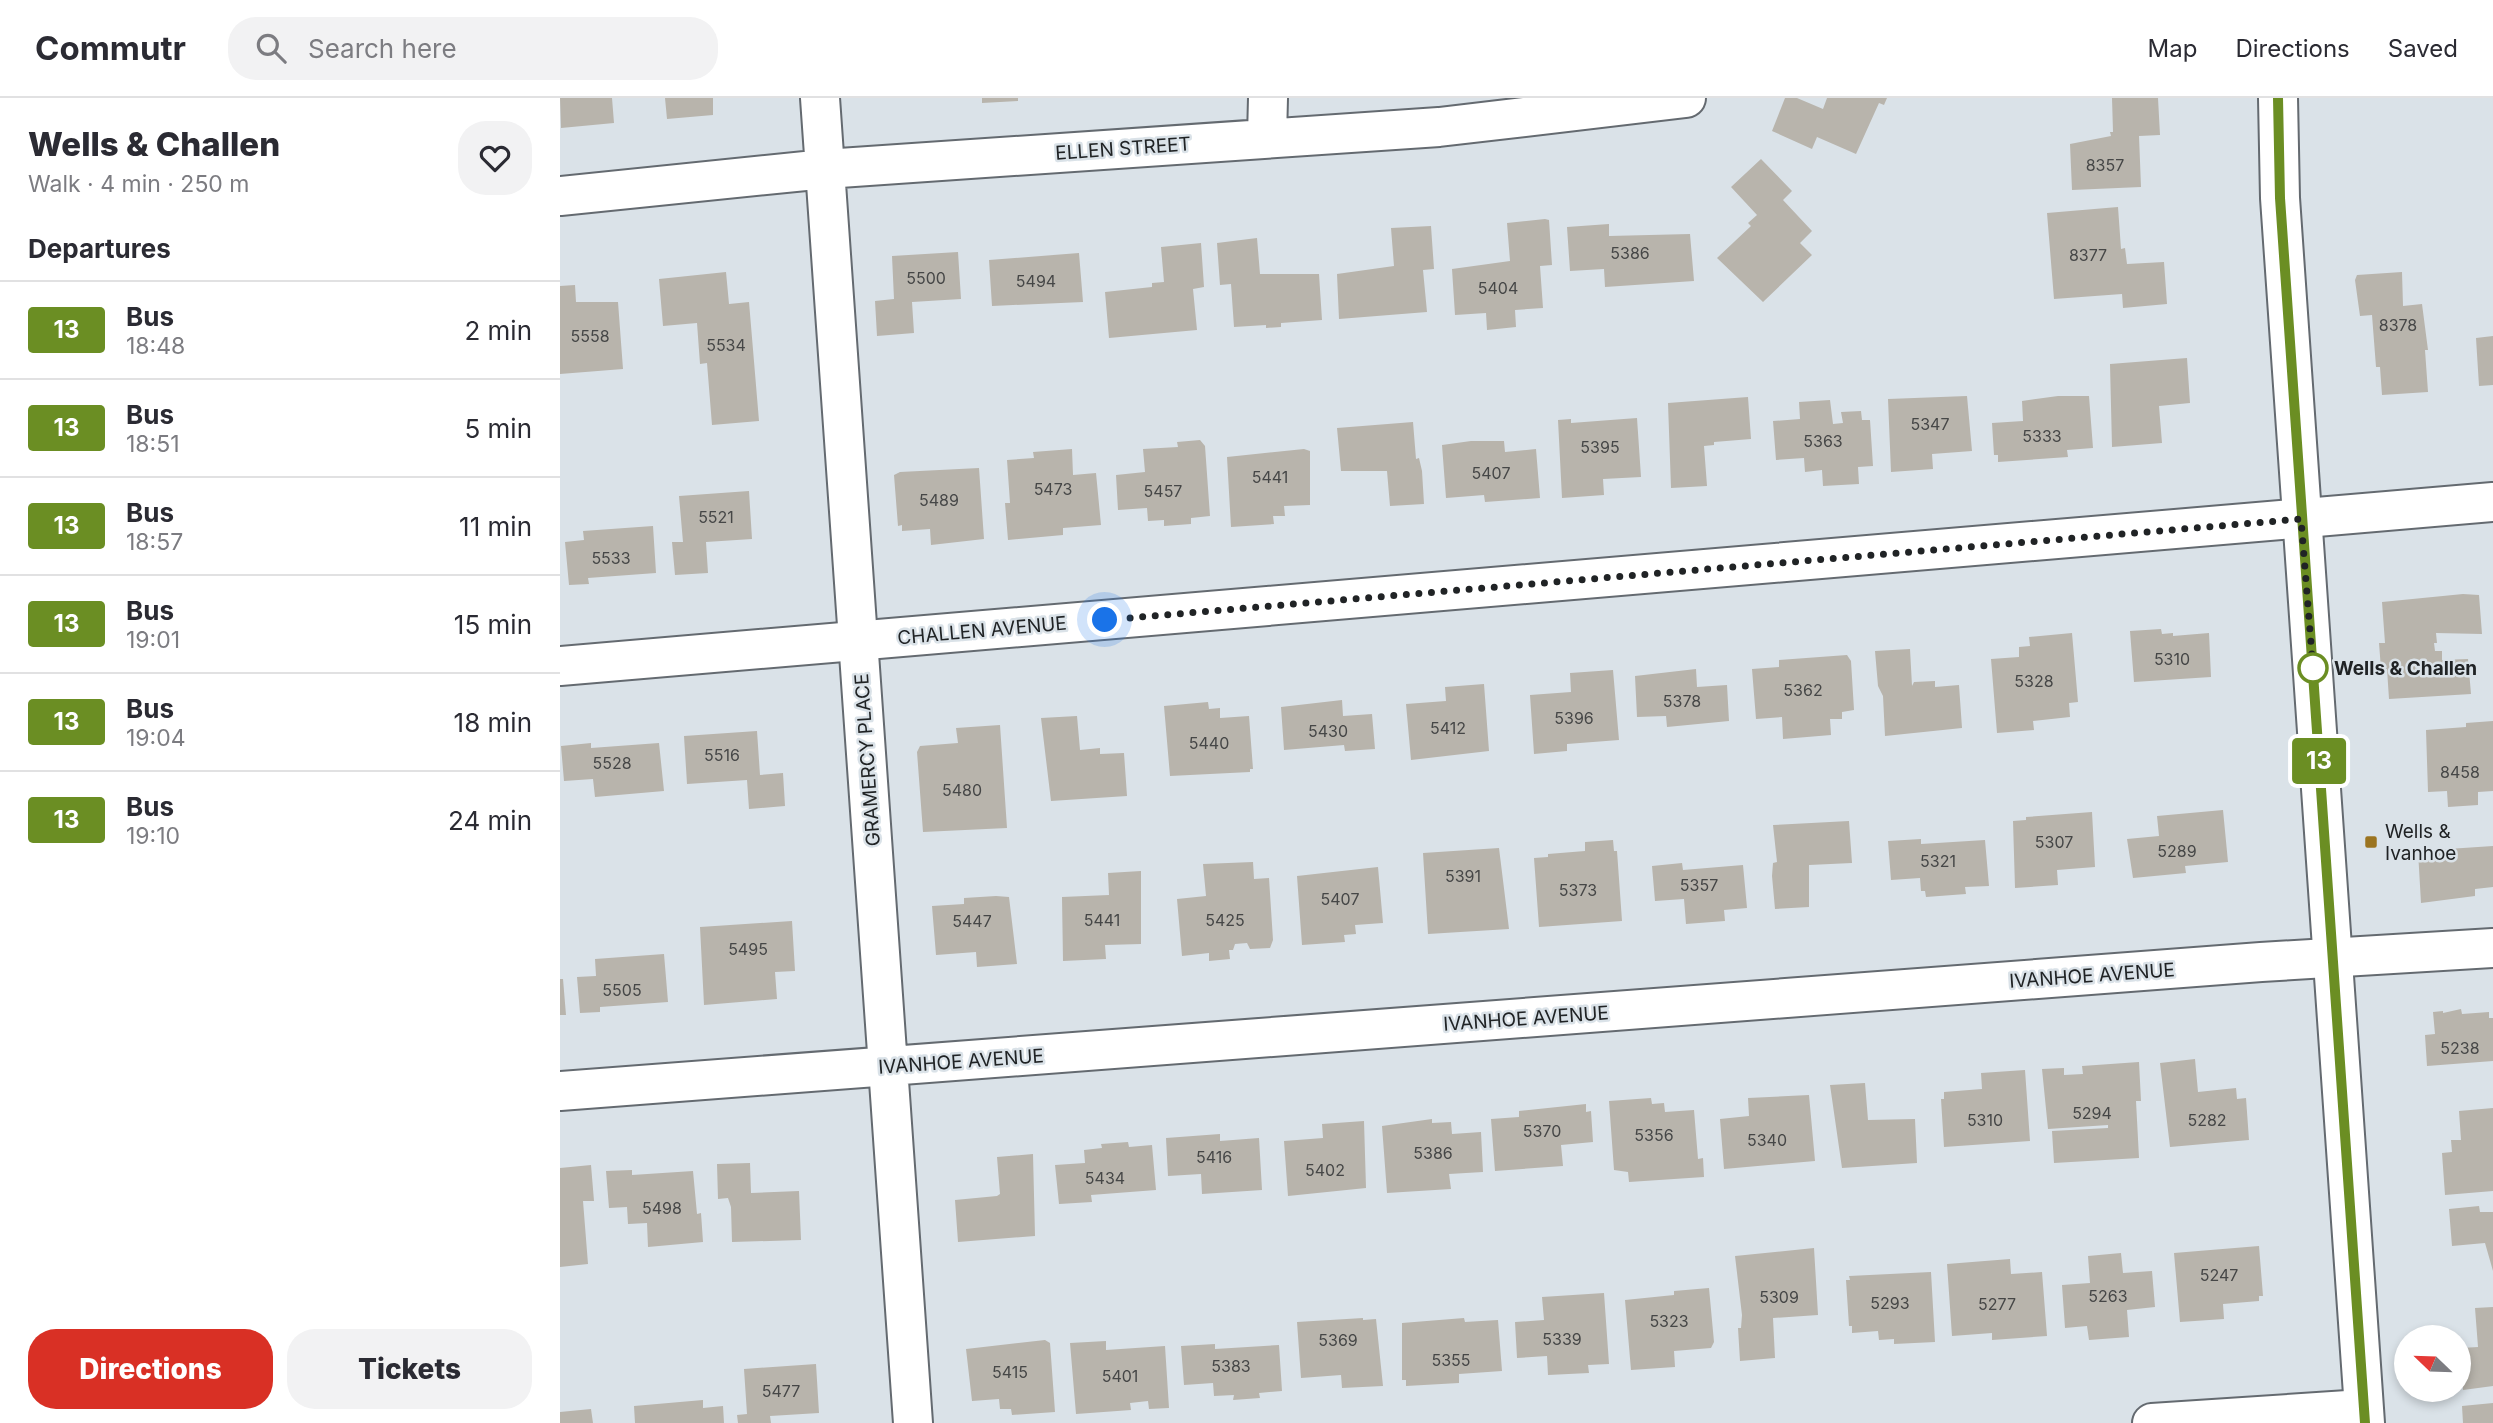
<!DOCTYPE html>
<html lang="en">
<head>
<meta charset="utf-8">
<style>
  body { margin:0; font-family:Inter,sans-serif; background:#f2f2f3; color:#2b2b33; height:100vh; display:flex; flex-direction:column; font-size:26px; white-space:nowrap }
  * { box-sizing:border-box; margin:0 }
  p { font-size:23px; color:#7c7c81 }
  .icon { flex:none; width:38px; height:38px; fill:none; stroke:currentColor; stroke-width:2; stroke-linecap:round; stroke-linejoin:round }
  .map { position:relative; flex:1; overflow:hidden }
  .panel { display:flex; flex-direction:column; background:#fff; width:560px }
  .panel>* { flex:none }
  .badge { padding:0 14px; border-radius:5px; font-size:24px; line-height:46px }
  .needle { width:46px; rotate:293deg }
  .controls { position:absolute; left:1834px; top:1227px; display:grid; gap:14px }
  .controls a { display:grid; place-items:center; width:77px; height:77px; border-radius:50%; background:#fff; box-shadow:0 4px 10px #0003; font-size:35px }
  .you { position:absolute; width:35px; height:35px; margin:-18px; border:5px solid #fff; border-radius:50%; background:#1a73e8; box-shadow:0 0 0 10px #1a73e833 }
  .map>.badge { position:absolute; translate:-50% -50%; box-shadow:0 0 0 4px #fff }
  h2 { padding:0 28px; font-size:26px; line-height:63px }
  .round { display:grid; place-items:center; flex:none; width:74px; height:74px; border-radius:28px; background:#f2f2f3 }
  .overview { display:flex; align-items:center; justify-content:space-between; height:119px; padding:0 28px }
  h1 { font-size:33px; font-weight:800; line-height:52px }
  .primary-button { display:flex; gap:14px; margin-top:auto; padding:14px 28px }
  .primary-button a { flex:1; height:80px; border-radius:28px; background:#d93025; color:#fff; font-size:28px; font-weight:800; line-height:80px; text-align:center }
  .primary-button a+a { background:#f2f2f3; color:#2b2b33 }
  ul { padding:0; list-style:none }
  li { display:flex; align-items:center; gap:21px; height:98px; padding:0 28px; border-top:2px solid #e1e1e2 }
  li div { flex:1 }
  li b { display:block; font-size:26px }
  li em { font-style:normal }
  li .badge { min-width:77px; font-weight:700; text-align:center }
  header { display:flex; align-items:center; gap:42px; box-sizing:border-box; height:98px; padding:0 35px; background:#fff; border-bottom:2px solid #e1e1e2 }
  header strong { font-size:33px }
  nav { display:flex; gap:38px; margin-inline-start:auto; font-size:24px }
  .search { width:490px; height:63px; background:#f2f2f3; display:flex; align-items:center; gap:18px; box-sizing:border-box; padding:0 24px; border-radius:28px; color:#7c7c81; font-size:26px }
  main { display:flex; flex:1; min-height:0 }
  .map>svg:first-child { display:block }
  .building { fill:#b8b4ac }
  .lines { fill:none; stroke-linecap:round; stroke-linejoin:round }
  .minor-casing { stroke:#646a70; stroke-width:42 }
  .tertiary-casing { stroke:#646a70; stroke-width:42 }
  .secondary-casing { stroke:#646a70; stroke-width:42 }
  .minor { stroke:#fff; stroke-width:38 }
  .tertiary { stroke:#fff; stroke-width:38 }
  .secondary { stroke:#fff; stroke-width:38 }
  .line-casing { stroke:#fff; stroke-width:16 }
  .line { stroke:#6b8e23; stroke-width:10 }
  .walk { stroke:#202325; stroke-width:7; stroke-dasharray:0 12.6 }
  .stop-dot { fill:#fff; stroke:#6b8e23; stroke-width:3.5 }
  .poi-dot { fill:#9b7420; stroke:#dae2e8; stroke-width:2.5 }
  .labels { text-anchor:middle; stroke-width:5; stroke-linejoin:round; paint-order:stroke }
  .number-label { font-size:16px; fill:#464747 }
  .street-label { font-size:19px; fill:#202325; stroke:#dae2e8 }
  .stop-label { font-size:19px; font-weight:bold; fill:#202325; stroke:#dae2e8; text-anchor:start }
  .poi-label { font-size:19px; fill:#202325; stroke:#dae2e8; text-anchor:start }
</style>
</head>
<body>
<header>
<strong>Commutr</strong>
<div class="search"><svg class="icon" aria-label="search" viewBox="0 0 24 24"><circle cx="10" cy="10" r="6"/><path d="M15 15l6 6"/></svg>Search here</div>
<nav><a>Map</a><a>Directions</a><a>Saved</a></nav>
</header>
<main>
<section class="panel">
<div class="overview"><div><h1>Wells &amp; Challen</h1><p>Walk · 4 min · 250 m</p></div><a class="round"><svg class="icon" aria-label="heart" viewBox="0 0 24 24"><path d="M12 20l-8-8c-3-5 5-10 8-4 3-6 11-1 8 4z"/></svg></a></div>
<h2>Departures</h2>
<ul>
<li><span class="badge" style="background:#6b8e23;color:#fff">13</span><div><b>Bus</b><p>18:48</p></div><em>2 min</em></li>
<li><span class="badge" style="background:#6b8e23;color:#fff">13</span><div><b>Bus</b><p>18:51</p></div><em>5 min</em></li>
<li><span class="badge" style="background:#6b8e23;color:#fff">13</span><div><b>Bus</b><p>18:57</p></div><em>11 min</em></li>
<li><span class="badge" style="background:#6b8e23;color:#fff">13</span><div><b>Bus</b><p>19:01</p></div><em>15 min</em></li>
<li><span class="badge" style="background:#6b8e23;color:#fff">13</span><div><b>Bus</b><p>19:04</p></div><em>18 min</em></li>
<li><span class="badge" style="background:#6b8e23;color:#fff">13</span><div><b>Bus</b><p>19:10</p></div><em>24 min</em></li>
</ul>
<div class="primary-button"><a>Directions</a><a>Tickets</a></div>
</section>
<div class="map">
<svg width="1933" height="1325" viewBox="0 0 1933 1325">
  <rect width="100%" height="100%" fill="#dae2e8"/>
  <path class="building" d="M0,0H52L54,25L1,30Z
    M105,0H153V17L107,21Z
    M422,0H458V3L422,5Z
    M1225,0H1237L1263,11L1267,0H1327L1324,7L1319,5L1296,56L1257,39L1252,51L1212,33Z
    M1552,0H1598L1600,37L1579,38L1581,89L1512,92L1510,46L1551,38L1550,34H1553Z
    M1201,61L1232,93L1223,102L1252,133L1240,145L1252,157L1203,204L1157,160L1191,128L1188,125L1197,117L1171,89Z
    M1558,109L1561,151L1565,150L1567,166L1604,164L1607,206L1563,210L1562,196L1494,201L1487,115Z
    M985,121L989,122L992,167L980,168L983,210L955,212L956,229L927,232L926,215L895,217L892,171L950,163L947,125Z
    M1049,126V138L1130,136L1134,183L1045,189L1044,171L1010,173L1007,129Z
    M871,128L874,171L863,172L867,214L779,221L777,176L834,168L831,130Z
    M697,140L700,176H759L762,222L721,225V229L706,230V227L674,229L671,186L660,187L657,145Z
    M641,145L644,189L633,191L637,232L549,240L545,194L592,189V185L604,184L601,149Z
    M398,154L401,201L352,204L354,235L317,238L315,203L334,201L332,158Z
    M519,155L523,204L432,208L429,162Z
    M166,174L169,206L189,204L199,323L152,327L147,265L140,266L137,225L103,228L99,181Z
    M1842,174L1843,208L1862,206L1868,252H1865L1868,294L1822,297L1820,269H1816L1812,217L1800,218L1795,182L1797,177Z
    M15,187L16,204H58L63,271L0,276V188Z
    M1933,238V287L1919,288L1916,240Z
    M1627,260L1630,305L1599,308L1602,345L1552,349L1550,266Z
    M1407,298L1412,353L1372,356L1373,371L1331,374L1328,301Z
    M1498,298H1529L1533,350L1507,352L1508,359L1438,364V357H1434L1432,325L1463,323L1462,303Z
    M1188,299L1191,341L1154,344V347L1144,348L1147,388L1111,390L1108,305Z
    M1270,302L1273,326L1283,325L1281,314L1301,313L1302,322H1310L1313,368L1298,369L1299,386L1263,388L1262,372L1245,374L1244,360L1216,362L1213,323L1240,321L1239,304Z
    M1077,320L1081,379L1043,381L1044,397L1002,400L998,322L1011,321V325Z
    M853,324L856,361L859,360L862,373L864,406L830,408L827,373H781L777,330Z
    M640,342L645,348L650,418L631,420V426L604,428V422L588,423L587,410L558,412L556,377L585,374L583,351L618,349L617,344Z
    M911,343H944L945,354L976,351L980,400L925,404L924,397L886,400L882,347Z
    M512,351L513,377L536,375L541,427L503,430V437L448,442L445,405H450L447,362L474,360L473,354Z
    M744,351L750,353V407L724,408L725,418H713L714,426L671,429L667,359Z
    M419,370L424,441L371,447L370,431L342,433V427L338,428L334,377L340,374Z
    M189,393L192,441L146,444L148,475L115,477L112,444H123L119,398Z
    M93,428L96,475L28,480L29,486L9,487L5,444L24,442L23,433Z
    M1903,496L1919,497L1922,536L1876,535L1877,545H1874L1875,553H1882V562L1908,561L1911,596L1829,601L1827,571H1821L1819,545H1825L1822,504Z
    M1601,531L1602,536L1613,535V538L1649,535L1651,579L1574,584L1570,533Z
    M1512,535L1518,604L1509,605L1510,619L1473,623L1474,632L1437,635L1431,561L1459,559V549L1470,548L1469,539Z
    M1350,551L1352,588L1354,584L1375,583V589L1399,587L1402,630L1325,638L1323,598L1318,588L1315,553Z
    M1287,557L1291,563L1294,612L1282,614V621H1270L1271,637L1223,641L1222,619L1196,621L1192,571L1219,569V562Z
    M1136,571L1137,589L1167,587L1169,623L1107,629L1106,618L1077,619L1075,578Z
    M1053,572L1059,642L1007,646V653L974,656L970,597L1011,594L1010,575Z
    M924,586L929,653L851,662L846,606L886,603L885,589Z
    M782,602L783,618L812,616L815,651L785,653L784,647L724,652L721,609Z
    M648,604L649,611L660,610V620L689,618L693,671H690V674L610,678L604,608Z
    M517,618L520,652L540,650V656L564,655L567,698L491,703L481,620Z
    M1933,623V693L1918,694V707L1888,709L1887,693L1868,694L1866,632L1906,629V625Z
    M440,627L447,730L363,734L357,654L360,648L398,645L396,630Z
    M197,633L200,677L223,675L225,708L189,711L187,682L127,686L124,638Z
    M31,645V650L99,645L104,693L35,699L33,681L4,683L1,648Z
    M1663,712L1668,764L1625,768L1626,775L1573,780L1567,741L1599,738L1597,718Z
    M1532,714L1535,769L1497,772L1498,787L1455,790L1453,723L1466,722V719Z
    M1289,723L1292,765L1249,767V809L1215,811L1212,778L1213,765L1217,764L1213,727Z
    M1361,741V746L1425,742L1429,788L1405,789L1406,796L1366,799L1365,793H1361L1360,780L1331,782L1328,743Z
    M1053,742L1054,753H1057L1062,823L979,829L974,760L988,759V756L1025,753V744Z
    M1933,748V789L1915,791V798L1861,805L1858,753Z
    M939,750L949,831L868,836L863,755Z
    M693,764L694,781L709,780L713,842L710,850L690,851L687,845L675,846L673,852H669L670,861L649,863V855L622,858L617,801L646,798L643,766Z
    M1122,765L1123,772L1183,767L1187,810L1164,812L1165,823L1126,826L1124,801L1095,803L1092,768Z
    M818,769L823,825L795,827L796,836L784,837L785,844L742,847L737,778Z
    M581,773V846L545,847L546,861L503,863L502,799L549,797L548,775Z
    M436,798L449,799L457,866L417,869L416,854L376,857L372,808L404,806V800Z
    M232,823L235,873L215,874L217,901L144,907L140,829Z
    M104,856L108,904L40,909V914L20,915L17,879L36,878L35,861Z
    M0,881H3L6,917H0Z
    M1901,911L1902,916L1929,914V920H1933V963L1867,968L1865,937L1875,936L1873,914L1883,913V915Z
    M1635,961L1638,994L1676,990L1677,1001L1686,1000L1689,1042L1610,1049L1600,965Z
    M1579,964L1581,1003H1576L1579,1060L1494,1065L1492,1033L1548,1030V1027L1488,1031L1482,971L1504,970V977L1523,976L1522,968Z
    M1465,972L1470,1043L1384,1049L1381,1001H1384V994L1422,991L1421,975Z
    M1305,985L1308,1022L1355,1021L1357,1065L1282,1070L1270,987Z
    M1249,997L1255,1063L1164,1071L1160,1021L1189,1018L1188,1000Z
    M1091,1000L1092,1006L1104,1005L1105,1014L1134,1012L1138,1061L1143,1060L1144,1079L1069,1084L1068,1074L1054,1072L1049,1003Z
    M1026,1006V1014L1031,1013L1033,1044L1001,1047L1003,1068L935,1073L931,1021L959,1019V1013Z
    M1933,1010V1093L1885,1097L1882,1055L1892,1054L1891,1042H1901L1899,1013Z
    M872,1021V1025L891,1024L892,1036L921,1034L923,1074L889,1076L891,1091L827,1095L822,1028Z
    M804,1023L806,1090L728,1098L724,1043L763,1040L762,1026Z
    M660,1036V1043L699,1040L702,1092L642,1096L641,1076L608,1078L606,1040Z
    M568,1044L569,1049L592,1047L596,1092L531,1097L532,1104L499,1106L495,1067L525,1065L524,1052L542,1050L541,1046Z
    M473,1056L475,1138L398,1144L395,1102L437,1098L440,1096L437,1059Z
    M190,1065L191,1095L239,1093L241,1142L172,1144L171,1109L168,1100L158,1101L157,1066Z
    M31,1067L34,1103H23L28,1166L0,1169V1070Z
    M72,1072V1077L133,1073L137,1116L141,1115L143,1144L88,1149L87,1125L68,1126L67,1109L49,1110L46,1073Z
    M1919,1108L1920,1114H1933V1173L1925,1145L1892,1148L1889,1111Z
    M1699,1148L1703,1198H1699V1203L1663,1206L1664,1221L1620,1224L1614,1155Z
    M1254,1150L1258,1217L1213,1220L1215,1260L1180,1263L1178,1230H1181L1182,1217L1175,1158Z
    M1561,1155L1563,1175L1592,1173L1595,1209L1567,1212L1569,1239L1529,1242L1527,1228L1505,1230L1502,1187L1530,1185L1528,1158Z
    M1450,1161L1451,1176L1482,1174L1487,1238L1432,1242V1235L1392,1238L1387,1166Z
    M1371,1174L1375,1244L1334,1246V1241L1319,1242L1318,1233L1292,1235V1228H1289L1286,1182H1290L1289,1178Z
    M1149,1190L1154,1244L1151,1250L1114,1253L1115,1269L1071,1272L1065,1202L1114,1197V1193Z
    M1044,1195L1049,1266L1028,1267L1029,1275L988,1277L987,1258L957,1260L955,1224L984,1222L982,1199Z
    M1933,1209V1288L1903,1292L1901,1250L1918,1249L1915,1210Z
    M803,1220V1222L816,1221L823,1288L782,1290L781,1277L741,1280L737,1224Z
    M904,1220L905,1224L938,1222L942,1273L899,1276V1285L846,1288V1282H842V1225Z
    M485,1242L490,1245L495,1314L452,1317L451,1311H440L439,1301L412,1303L406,1251Z
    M546,1243V1252L605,1248L609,1310L589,1311L588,1303L570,1305L571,1312L516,1316L510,1245Z
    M655,1246V1251L719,1247L722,1293L699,1295L700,1300L673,1302L674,1297L654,1298L653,1285L624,1287L621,1248Z
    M256,1266L259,1315L210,1318L211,1325H178L177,1317L187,1316L184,1271Z
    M143,1302V1310L163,1308L164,1325H75L74,1308Z
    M1933,1305V1325H1903L1902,1308Z
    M31,1311L33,1325H0V1314Z"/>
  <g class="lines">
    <defs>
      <path id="minor" d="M260,0L353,1325
        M707,39L708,0
        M0,98L265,71L879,29L1126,0
        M0,993L1701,864L1933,850
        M1592,1325L1803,1311"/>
      <path id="tertiary" d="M0,568L1933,404"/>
      <path id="secondary" d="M1718,0L1720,100L1805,1325"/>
    </defs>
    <use href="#minor" class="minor-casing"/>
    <use href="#tertiary" class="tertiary-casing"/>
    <use href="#secondary" class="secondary-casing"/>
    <use href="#minor" class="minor"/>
    <use href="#tertiary" class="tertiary"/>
    <use href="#secondary" class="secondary"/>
  </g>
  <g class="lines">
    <defs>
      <path id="line" d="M1718,0L1720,100L1805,1325"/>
    </defs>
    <use href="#line" class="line-casing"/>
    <use href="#line" class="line"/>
    <path class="walk" d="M545,522L1741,421L1753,570"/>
  </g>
  <circle class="stop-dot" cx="1753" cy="570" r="14"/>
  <rect class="poi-dot" x="1804" y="737" width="14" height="14" rx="3.5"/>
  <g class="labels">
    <g class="number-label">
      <text x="1545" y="73">8357</text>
      <text x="1070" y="161">5386</text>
      <text x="1528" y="163">8377</text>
      <text x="366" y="186">5500</text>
      <text x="476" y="189">5494</text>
      <text x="938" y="196">5404</text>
      <text x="1838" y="233">8378</text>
      <text x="30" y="244">5558</text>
      <text x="166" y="253">5534</text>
      <text x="1370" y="332">5347</text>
      <text x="1482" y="344">5333</text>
      <text x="1263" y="349">5363</text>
      <text x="1040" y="355">5395</text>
      <text x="931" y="381">5407</text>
      <text x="710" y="385">5441</text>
      <text x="493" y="397">5473</text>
      <text x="603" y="399">5457</text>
      <text x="379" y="408">5489</text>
      <text x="156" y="425">5521</text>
      <text x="51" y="466">5533</text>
      <text x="1612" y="567">5310</text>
      <text x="1474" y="589">5328</text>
      <text x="1243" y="598">5362</text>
      <text x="1122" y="609">5378</text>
      <text x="1014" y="626">5396</text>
      <text x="888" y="636">5412</text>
      <text x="768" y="639">5430</text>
      <text x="649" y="651">5440</text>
      <text x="162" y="663">5516</text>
      <text x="52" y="671">5528</text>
      <text x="1900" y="680">8458</text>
      <text x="402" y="698">5480</text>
      <text x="1494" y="750">5307</text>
      <text x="1617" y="759">5289</text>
      <text x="1378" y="769">5321</text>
      <text x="903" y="784">5391</text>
      <text x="1139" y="793">5357</text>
      <text x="1018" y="798">5373</text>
      <text x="780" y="807">5407</text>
      <text x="542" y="828">5441</text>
      <text x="665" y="828">5425</text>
      <text x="412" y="829">5447</text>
      <text x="188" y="857">5495</text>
      <text x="62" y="898">5505</text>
      <text x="1900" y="956">5238</text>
      <text x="1532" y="1021">5294</text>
      <text x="1425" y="1028">5310</text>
      <text x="1647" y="1028">5282</text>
      <text x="982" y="1039">5370</text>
      <text x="1094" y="1043">5356</text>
      <text x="1207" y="1048">5340</text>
      <text x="873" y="1061">5386</text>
      <text x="654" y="1065">5416</text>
      <text x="765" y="1078">5402</text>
      <text x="545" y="1086">5434</text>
      <text x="102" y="1116">5498</text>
      <text x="1659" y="1183">5247</text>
      <text x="1548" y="1204">5263</text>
      <text x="1219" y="1205">5309</text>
      <text x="1330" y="1211">5293</text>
      <text x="1437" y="1212">5277</text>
      <text x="1109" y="1229">5323</text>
      <text x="1002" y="1247">5339</text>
      <text x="778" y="1248">5369</text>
      <text x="891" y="1268">5355</text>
      <text x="671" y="1274">5383</text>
      <text x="450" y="1280">5415</text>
      <text x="560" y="1284">5401</text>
      <text x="221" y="1299">5477</text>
    </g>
    <g class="street-label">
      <text transform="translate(563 50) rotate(-4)" y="7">ELLEN STREET</text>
      <text transform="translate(422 532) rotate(-5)" y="7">CHALLEN AVENUE</text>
      <text transform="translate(307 662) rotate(-94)" y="7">GRAMERCY PLACE</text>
      <text transform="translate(1532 877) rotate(-4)" y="7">IVANHOE AVENUE</text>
      <text transform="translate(966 920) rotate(-4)" y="7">IVANHOE AVENUE</text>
      <text transform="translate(401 963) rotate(-4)" y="7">IVANHOE AVENUE</text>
    </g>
    <g class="stop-label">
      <text x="1774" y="577">Wells &amp; Challen</text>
    </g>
    <g class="poi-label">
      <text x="1825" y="740">Wells &amp;<tspan x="1825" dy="22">Ivanhoe</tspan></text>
    </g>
  </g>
</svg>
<div class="controls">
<a><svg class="needle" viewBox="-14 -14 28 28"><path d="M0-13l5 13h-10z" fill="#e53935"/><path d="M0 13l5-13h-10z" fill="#7c7c81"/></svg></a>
</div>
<div class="you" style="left:545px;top:522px"></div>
<b class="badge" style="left:1759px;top:663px;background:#6b8e23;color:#fff">13</b>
</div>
</main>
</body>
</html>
